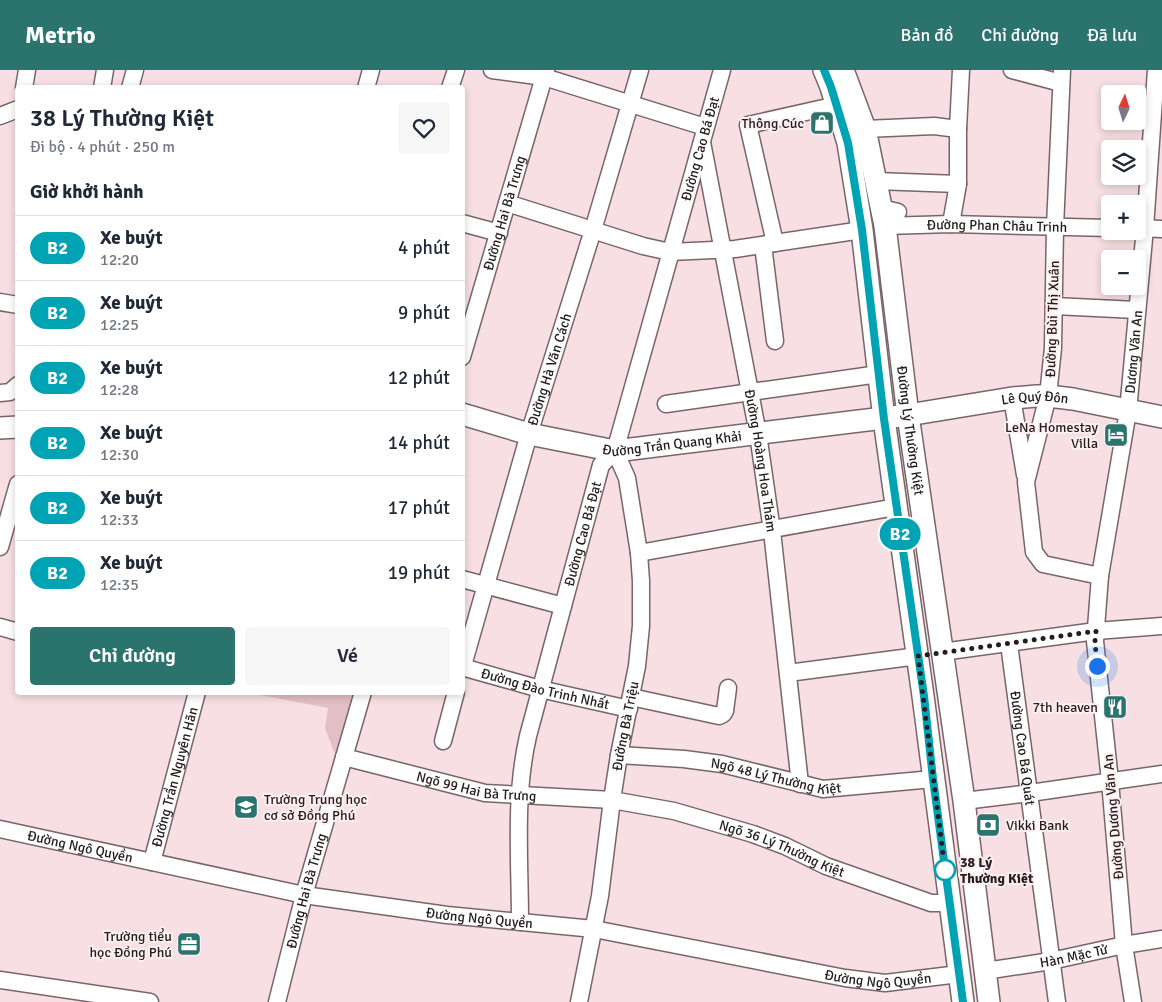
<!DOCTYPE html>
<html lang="vi">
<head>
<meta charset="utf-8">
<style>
  body { margin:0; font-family:Signika,sans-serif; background:#f6f6f7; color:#1f2937; height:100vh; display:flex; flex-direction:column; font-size:19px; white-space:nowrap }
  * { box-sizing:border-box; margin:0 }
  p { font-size:16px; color:#747a83 }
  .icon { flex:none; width:28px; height:28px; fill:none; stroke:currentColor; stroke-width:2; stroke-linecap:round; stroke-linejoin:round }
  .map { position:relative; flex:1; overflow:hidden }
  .panel { position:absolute; left:15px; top:15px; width:450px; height:610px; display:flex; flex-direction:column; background:#fff; border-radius:5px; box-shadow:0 2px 8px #0003 }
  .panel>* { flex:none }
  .badge { padding:0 10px; border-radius:16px; font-size:18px; line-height:32px }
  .needle { width:32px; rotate:4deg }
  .tools { position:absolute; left:1101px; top:15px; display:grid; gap:10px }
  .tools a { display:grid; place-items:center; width:45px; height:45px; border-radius:5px; background:#fff; box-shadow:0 2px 8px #0003; font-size:25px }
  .you { position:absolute; width:25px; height:25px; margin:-12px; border:4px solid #fff; border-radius:50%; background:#1a73e8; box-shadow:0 0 0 8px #1a73e833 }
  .map>.badge { position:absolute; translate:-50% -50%; box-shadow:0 0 0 2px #fff }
  h2 { padding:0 15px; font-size:19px; line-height:45px }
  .round { display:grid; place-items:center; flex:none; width:52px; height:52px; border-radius:5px; background:#f6f6f7 }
  .head { display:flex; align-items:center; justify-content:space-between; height:85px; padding:0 15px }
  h1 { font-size:24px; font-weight:600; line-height:38px }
  .action { display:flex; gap:10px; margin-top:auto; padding:10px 15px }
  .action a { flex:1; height:58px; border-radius:5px; background:#2b746e; color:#fff; font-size:20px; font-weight:600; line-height:58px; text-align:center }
  .action a+a { background:#f6f6f7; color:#1f2937 }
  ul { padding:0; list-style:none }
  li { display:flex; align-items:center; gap:15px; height:65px; padding:0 15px; border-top:1px solid #e0e1e3 }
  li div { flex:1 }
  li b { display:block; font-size:19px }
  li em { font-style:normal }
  li .badge { min-width:55px; font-weight:700; text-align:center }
  header { display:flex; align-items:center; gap:30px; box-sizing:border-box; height:70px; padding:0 25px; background:#2b746e; color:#fff }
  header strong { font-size:24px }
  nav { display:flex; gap:28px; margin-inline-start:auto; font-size:18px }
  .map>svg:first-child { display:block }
  .green { fill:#e3bfc5 }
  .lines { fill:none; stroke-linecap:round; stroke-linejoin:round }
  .minor-casing { stroke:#796569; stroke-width:19 }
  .major-casing { stroke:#796569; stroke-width:24 }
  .minor { stroke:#fff; stroke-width:16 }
  .major { stroke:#fff; stroke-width:21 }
  .line-casing { stroke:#fff; stroke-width:11 }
  .line { stroke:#00a3b4; stroke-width:8 }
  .walk { stroke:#241c1d; stroke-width:5; stroke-dasharray:0 9 }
  .stop-dot { fill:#fff; stroke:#00a3b4; stroke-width:2.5 }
  .labels { text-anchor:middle; stroke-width:4; stroke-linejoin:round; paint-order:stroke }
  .poi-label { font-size:14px; fill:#241c1d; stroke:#fdeff2; text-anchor:end }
  .street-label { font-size:14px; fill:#241c1d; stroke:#fdeff2 }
  .stop-label { font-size:14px; font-weight:bold; fill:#241c1d; stroke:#fdeff2; text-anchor:start }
</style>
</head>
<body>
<header>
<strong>Metrio</strong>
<nav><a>Bản đồ</a><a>Chỉ đường</a><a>Đã lưu</a></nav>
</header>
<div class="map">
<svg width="1162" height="932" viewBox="0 0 1162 932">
  <rect width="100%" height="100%" fill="#f7dfe3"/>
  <path class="green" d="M250,623H355L336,687L325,658L328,638Z"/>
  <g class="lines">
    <defs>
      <g id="minor">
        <path d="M492,0L544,7L705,57"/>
        <path d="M1012,0L1061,13"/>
        <path d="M1062,0L1055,157L1053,278L1048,326L1026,412L1034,482L1043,494L1100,506"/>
        <path d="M24,18L27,0"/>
        <path d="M102,18L105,0"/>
        <path d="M130,18L135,0"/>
        <path d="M366,18L371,0"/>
        <path d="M450,18L456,0"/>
        <path d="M0,46L18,39"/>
        <path d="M865,59L934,56L958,59"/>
        <path id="s1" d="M702,72L758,364L772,461L800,714"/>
        <path d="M876,111L958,114"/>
        <path d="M507,133L643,176L670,182L735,179L862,160"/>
        <path d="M881,138L898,142"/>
        <path d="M462,153L499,163"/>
        <path d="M951,154L958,114V59L961,0"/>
        <path id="s2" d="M885,156L951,154L1110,158"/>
        <path d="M1138,158L1162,159"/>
        <path d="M775,173L748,55L837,35"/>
        <path d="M763,175L775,271"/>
        <path d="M0,232L18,235"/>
        <path d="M1054,236L1137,240"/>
        <path id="s3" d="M462,287L546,0"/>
        <path d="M0,323L10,322L18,315"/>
        <path d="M1012,328L1025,405"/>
        <path d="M666,334L879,304"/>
        <path d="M0,477L18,414"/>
        <path d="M639,483L896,437"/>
        <path d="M462,509L563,536"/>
        <path d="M0,557L18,562"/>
        <path id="s4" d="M1009,574L1057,932"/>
        <path d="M942,582L1096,561L1162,556"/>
        <path id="s5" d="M462,597L540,619L629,639"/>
        <path id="s6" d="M462,599L529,364L593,160L640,0"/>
        <path d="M788,603L918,586"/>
        <path d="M631,627L719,646L723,644L725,641L728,618"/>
        <path d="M443,671L456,622"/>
        <path id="s7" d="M619,685L684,689L722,694L823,719L933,709"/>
        <path id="s8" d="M344,687L485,723L612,730L674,741L753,764L785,776L826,796L931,833H950"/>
        <path d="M964,731L1030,723L1162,704"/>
        <path id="s9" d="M0,759L304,825L447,845L594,859L845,908L885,913L959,904"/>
        <path id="s10" d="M152,792L197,622"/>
        <path id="s11" d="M520,852C520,790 514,727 528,666L601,395L615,381L722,0"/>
        <path id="s12" d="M985,901L1051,891L1124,875L1162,869"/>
        <path d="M0,910L150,932"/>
        <path id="s13" d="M277,932L304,825L363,622"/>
        <path id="s14" d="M579,932L600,826L612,730L619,685L637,596L641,556V511L639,483L627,408L615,381"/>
        <path id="s15" d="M1133,932L1124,875L1110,711L1095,571L1100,506L1128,341L1145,158L1156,0"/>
      </g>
      <g id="major">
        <path d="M824,0L831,17L848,73L862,160L884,349L923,626L963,932"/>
        <path id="s16" d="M843,0L865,59L885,156L908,345L964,731L989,932"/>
        <path id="s17" d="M462,344L529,364L615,381L908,345L1012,328L1037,326H1048L1073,329L1162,347"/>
        <path d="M0,358L18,357"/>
      </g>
    </defs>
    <use href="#minor" class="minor-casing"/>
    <use href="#major" class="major-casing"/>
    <use href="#minor" class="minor"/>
    <use href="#major" class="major"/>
  </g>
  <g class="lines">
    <defs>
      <path id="line" d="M824,0L831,17L848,73L862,160L884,349L924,626L933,709L963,932"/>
    </defs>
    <use href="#line" class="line-casing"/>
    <use href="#line" class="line"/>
    <path class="walk" d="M945,800L918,586L1096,561L1095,571L1097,596"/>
  </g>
  <defs>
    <symbol id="shop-square" viewBox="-11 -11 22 22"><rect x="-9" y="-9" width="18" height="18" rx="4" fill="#2b746e" stroke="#fdeff2"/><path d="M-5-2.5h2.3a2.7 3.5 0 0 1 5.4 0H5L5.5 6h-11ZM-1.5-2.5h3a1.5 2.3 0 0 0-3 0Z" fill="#fff"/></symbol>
    <symbol id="hotel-square" viewBox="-11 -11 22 22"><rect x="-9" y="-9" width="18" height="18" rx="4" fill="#2b746e" stroke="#fdeff2"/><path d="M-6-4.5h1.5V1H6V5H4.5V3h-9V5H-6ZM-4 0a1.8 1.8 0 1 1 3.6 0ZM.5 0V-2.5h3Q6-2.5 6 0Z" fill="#fff"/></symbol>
    <symbol id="restaurant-square" viewBox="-11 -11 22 22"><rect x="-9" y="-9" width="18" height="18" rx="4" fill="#2b746e" stroke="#fdeff2"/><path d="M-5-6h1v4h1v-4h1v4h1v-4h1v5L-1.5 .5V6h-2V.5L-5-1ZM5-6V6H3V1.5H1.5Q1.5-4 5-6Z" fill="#fff"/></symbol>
    <symbol id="school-square" viewBox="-11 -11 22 22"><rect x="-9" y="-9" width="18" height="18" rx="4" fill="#2b746e" stroke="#fdeff2"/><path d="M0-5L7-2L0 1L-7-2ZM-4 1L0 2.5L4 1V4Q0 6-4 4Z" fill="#fff"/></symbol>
    <symbol id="bank-square" viewBox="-11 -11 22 22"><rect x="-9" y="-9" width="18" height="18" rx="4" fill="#2b746e" stroke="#fdeff2"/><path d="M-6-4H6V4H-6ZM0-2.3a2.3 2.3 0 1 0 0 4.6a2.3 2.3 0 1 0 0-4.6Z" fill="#fff"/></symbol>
    <symbol id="office-square" viewBox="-11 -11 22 22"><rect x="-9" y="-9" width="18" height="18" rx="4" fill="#2b746e" stroke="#fdeff2"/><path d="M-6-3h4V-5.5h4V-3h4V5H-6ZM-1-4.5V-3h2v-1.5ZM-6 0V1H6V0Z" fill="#fff"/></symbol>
  </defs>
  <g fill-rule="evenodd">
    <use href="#shop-square" x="808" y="39" width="28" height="28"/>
    <use href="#hotel-square" x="1102" y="351" width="28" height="28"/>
    <use href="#restaurant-square" x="1101" y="623" width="28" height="28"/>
    <use href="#school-square" x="232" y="723" width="28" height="28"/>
    <use href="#bank-square" x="974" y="741" width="28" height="28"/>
    <use href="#office-square" x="175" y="860" width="28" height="28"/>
  </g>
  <circle class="stop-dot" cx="945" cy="800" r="10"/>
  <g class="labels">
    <g class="poi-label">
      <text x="804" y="58">Thông Cúc</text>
      <text x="1098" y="362">LeNa Homestay<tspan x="1098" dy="16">Villa</tspan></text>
      <text x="1098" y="642">7th heaven</text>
      <text x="264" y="734" text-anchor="start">Trường Trung học<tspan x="264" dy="16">cơ sở Đồng Phú</tspan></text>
      <text x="1006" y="760" text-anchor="start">Vikki Bank</text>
      <text x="172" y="871">Trường tiểu<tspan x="172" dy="16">học Đồng Phú</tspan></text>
    </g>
    <g class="street-label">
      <text dy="5" stroke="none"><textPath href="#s11" startOffset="801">Đường Cao Bá Đạt</textPath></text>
      <text dy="5" stroke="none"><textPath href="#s3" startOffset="150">Đường Hai Bà Trưng</textPath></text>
      <text dy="5" stroke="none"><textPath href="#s2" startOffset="112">Đường Phan Châu Trinh</textPath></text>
      <text transform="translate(1052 249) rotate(-88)" y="5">Đường Bùi Thị Xuân</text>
      <text dy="5" stroke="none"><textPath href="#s15" startOffset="655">Dương Văn An</textPath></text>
      <text dy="5" stroke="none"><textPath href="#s6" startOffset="312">Đường Hà Văn Cách</textPath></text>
      <text dy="5" stroke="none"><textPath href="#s17" startOffset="581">Lê Quý Đôn</textPath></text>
      <text dy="5" stroke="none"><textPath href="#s16" startOffset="368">Đường Lý Thường Kiệt</textPath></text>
      <text dy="5" stroke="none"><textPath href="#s17" startOffset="215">Đường Trần Quang Khải</textPath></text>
      <text dy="5" stroke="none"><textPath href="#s1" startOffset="324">Đường Hoàng Hoa Thám</textPath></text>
      <text dy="5" stroke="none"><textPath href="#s11" startOffset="396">Đường Cao Bá Đạt</textPath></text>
      <text dy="5" stroke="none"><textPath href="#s5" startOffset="86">Đường Đào Trinh Nhất</textPath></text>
      <text dy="5" stroke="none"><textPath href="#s14" startOffset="280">Đường Bà Triệu</textPath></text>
      <text dy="5" stroke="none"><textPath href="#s4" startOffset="105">Đường Cao Bá Quát</textPath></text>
      <text dy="5" stroke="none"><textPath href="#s7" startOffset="159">Ngõ 48 Lý Thường Kiệt</textPath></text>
      <text dy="5" stroke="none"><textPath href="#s10" startOffset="88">Đường Trần Nguyên Hãn</textPath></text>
      <text dy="5" stroke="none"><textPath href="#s8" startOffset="136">Ngõ 99 Hai Bà Trưng</textPath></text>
      <text transform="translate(1113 747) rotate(-95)" y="5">Đường Dương Văn An</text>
      <text dy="5" stroke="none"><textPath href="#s9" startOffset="82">Đường Ngô Quyền</textPath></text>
      <text dy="5" stroke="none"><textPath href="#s8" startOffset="450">Ngõ 36 Lý Thường Kiệt</textPath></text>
      <text dy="5" stroke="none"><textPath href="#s13" startOffset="115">Đường Hai Bà Trưng</textPath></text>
      <text dy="5" stroke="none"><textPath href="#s9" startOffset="488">Đường Ngô Quyền</textPath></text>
      <text dy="5" stroke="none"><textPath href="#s12" startOffset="90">Hàn Mặc Tử</textPath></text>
      <text dy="5" stroke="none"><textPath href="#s9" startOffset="892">Đường Ngô Quyền</textPath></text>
    </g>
    <g class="stop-label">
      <text x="960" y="797">38 Lý<tspan x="960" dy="16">Thường Kiệt</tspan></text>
    </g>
  </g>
</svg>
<div class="tools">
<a><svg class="needle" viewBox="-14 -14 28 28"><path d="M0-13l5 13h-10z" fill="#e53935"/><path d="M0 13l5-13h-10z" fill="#747a83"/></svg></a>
<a><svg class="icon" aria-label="layers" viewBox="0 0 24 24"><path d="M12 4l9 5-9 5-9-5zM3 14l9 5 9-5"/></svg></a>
<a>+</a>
<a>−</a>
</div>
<div class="you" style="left:1097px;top:596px"></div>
<b class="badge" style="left:900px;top:464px;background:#00a3b4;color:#fff">B2</b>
<section class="panel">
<div class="head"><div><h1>38 Lý Thường Kiệt</h1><p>Đi bộ · 4 phút · 250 m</p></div><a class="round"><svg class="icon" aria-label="heart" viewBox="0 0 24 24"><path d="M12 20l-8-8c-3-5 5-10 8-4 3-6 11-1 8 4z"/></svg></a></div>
<h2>Giờ khởi hành</h2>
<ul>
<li><span class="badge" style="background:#00a3b4;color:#fff">B2</span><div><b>Xe buýt</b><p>12:20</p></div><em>4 phút</em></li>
<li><span class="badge" style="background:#00a3b4;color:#fff">B2</span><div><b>Xe buýt</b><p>12:25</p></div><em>9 phút</em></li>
<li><span class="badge" style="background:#00a3b4;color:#fff">B2</span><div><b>Xe buýt</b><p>12:28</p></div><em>12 phút</em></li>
<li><span class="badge" style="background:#00a3b4;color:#fff">B2</span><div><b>Xe buýt</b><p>12:30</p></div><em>14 phút</em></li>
<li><span class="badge" style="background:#00a3b4;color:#fff">B2</span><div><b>Xe buýt</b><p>12:33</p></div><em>17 phút</em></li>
<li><span class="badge" style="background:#00a3b4;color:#fff">B2</span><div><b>Xe buýt</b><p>12:35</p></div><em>19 phút</em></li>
</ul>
<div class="action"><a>Chỉ đường</a><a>Vé</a></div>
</section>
</div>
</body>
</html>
